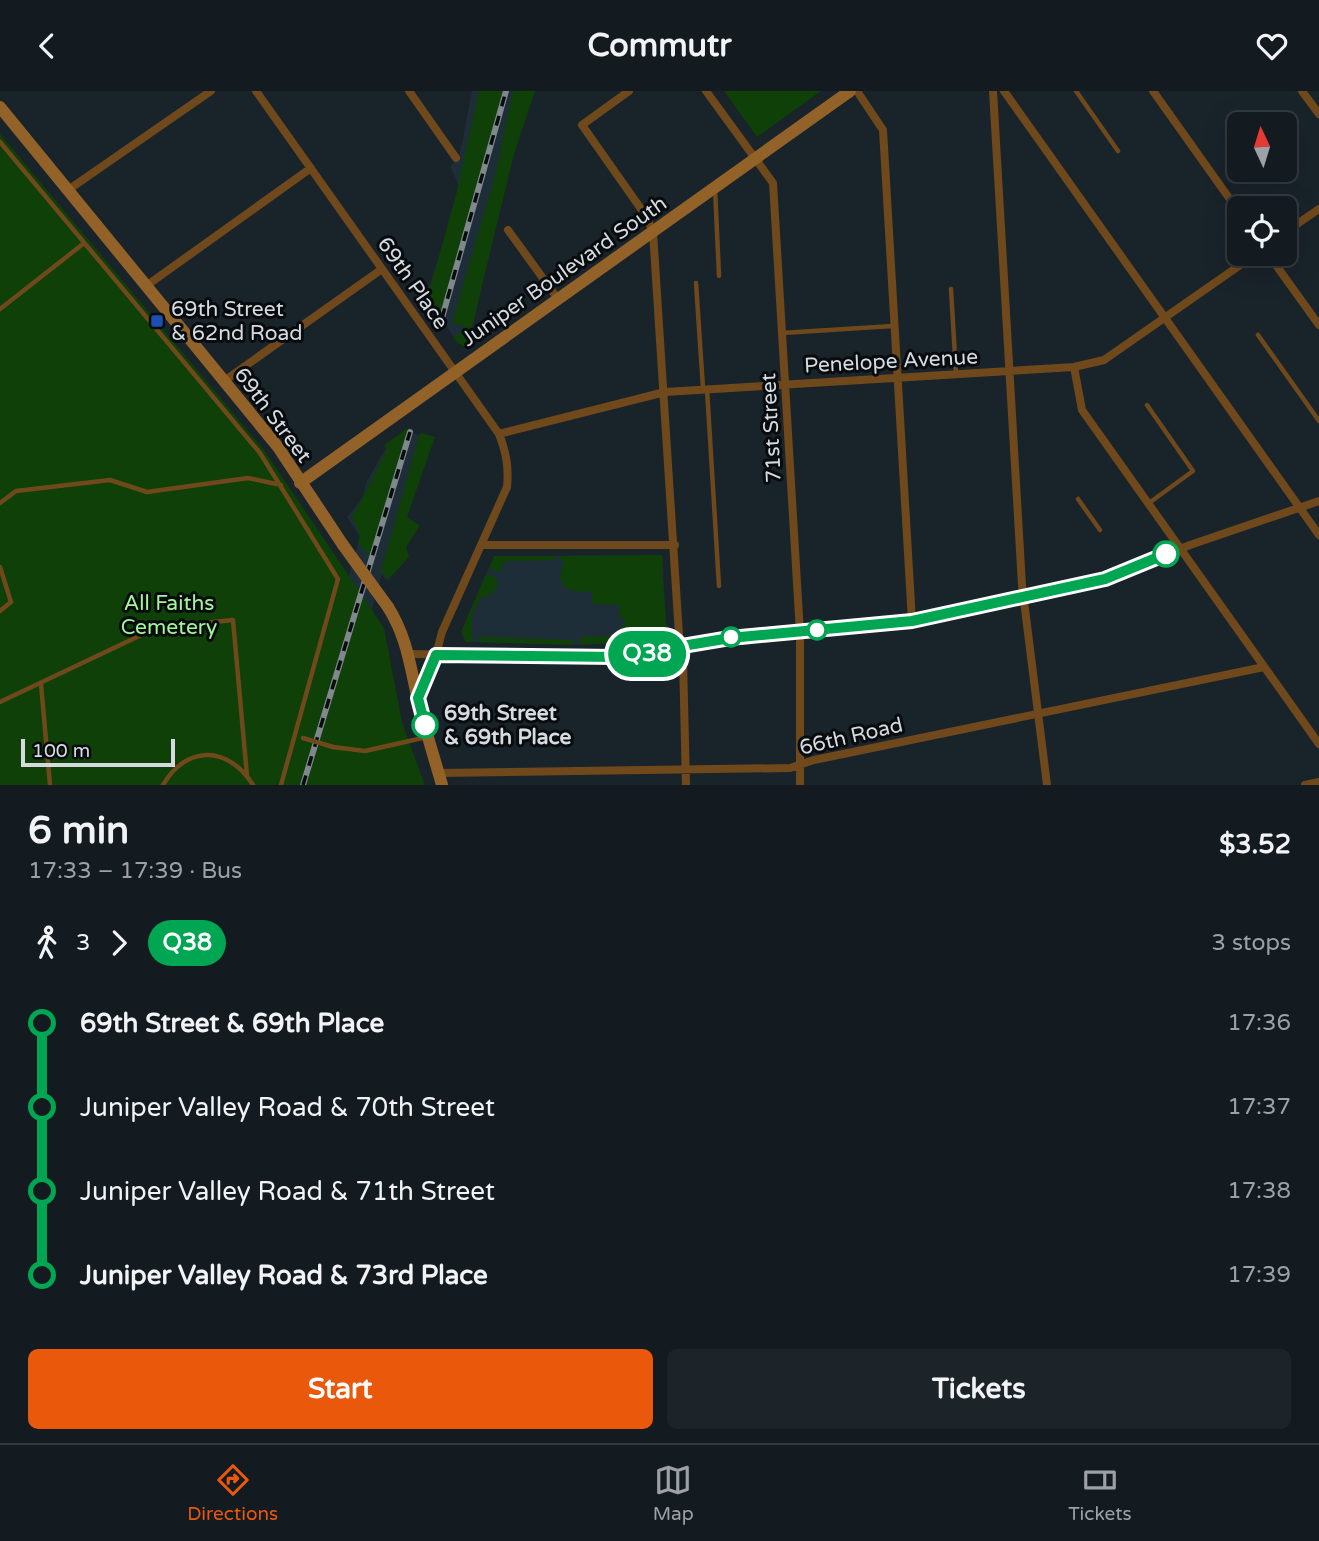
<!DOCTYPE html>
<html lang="en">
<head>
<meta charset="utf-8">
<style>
  body { margin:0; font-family:"Varela Round",sans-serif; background:#1c2329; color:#f1f3f6; height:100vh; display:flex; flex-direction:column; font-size:26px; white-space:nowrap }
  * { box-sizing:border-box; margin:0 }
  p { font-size:23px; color:#9da1a5 }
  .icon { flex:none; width:38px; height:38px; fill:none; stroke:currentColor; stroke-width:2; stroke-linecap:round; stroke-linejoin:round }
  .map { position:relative; height:694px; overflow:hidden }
  .side { display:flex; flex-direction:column; background:#131a20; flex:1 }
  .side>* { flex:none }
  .badge { padding:0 14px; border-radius:23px; font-size:24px; line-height:46px }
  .needle { width:46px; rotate:356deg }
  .fabs { position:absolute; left:1227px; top:21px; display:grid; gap:14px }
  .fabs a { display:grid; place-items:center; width:70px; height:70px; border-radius:10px; background:#131a20; box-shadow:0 7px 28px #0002,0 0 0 2px #32383e; font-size:35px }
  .scale { position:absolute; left:21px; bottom:18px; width:154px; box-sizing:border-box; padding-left:7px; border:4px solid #d5dbe0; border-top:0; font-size:19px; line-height:24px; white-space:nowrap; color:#d5dbe0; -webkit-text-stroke:5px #080c0f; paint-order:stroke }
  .map>.badge { position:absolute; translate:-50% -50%; box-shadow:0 0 0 4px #fff }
  .legs { display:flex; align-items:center; gap:10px; height:77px; padding:0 28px; font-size:23px }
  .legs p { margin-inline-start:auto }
  .summary { display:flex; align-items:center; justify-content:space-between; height:119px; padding:0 28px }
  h1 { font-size:38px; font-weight:800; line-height:52px }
  .button { display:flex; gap:14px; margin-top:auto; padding:14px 28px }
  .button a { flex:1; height:80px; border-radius:10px; background:#ea580c; color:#fff; font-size:28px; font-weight:800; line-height:80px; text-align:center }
  .button a+a { background:#1c2329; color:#f1f3f6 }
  ul { padding:0 28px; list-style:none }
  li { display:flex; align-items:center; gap:24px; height:84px; font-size:26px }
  li i { display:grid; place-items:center; width:10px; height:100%; margin:0 9px; background:currentColor }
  li i::after { content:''; width:18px; height:18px; margin:-9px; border:5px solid; border-radius:50%; background:#131a20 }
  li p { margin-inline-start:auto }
  li:first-child i { background:linear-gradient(#0000 50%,currentColor 0) }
  li:last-child i { background:linear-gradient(currentColor 50%,#0000 0) }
  header { display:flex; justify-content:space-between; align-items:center; height:91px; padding:0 28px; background:#131a20; font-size:32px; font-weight:800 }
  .tab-bar { display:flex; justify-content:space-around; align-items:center; height:98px; border-top:2px solid #32383e; background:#131a20; font-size:19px; color:#9da1a5 }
  .tab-bar a { display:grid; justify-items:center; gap:4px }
  .tab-bar .active { color:#ea580c }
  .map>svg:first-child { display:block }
  .built { fill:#1e2e38 }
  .green { fill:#0e4008 }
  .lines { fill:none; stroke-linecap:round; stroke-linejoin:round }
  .lane { stroke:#6f491b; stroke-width:4.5 }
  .street { stroke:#6f491b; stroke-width:8 }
  .secondary { stroke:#926228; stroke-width:12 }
  .rail-casing { stroke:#80888e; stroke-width:6 }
  .rail { stroke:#080c0f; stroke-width:3.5; stroke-dasharray:10; stroke-linecap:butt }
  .lane-bridge { stroke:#6f491b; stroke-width:4.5 }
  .secondary-bridge { stroke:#926228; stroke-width:12 }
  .line-1-casing { stroke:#fff; stroke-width:16 }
  .line-1 { stroke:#00a651; stroke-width:10 }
  .transit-dot { fill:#1a4fb4; stroke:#080c0f; stroke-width:2.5 }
  .stop-1-dot { fill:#fff; stroke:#00a651; stroke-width:3.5 }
  .labels { text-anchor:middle; stroke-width:6; stroke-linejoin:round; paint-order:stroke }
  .street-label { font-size:21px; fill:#d5dbe0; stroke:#080c0f }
  .poi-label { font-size:21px; fill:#d5dbe0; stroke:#080c0f; text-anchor:start }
  .park-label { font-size:21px; fill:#a3f599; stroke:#080c0f }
  .stop-label { font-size:21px; font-weight:bold; fill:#d5dbe0; stroke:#080c0f; text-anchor:start }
</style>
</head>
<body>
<header><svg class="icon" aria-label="back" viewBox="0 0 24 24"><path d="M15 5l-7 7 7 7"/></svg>Commutr<svg class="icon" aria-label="heart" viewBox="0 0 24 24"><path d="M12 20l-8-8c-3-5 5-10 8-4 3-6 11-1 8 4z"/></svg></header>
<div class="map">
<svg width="1319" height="694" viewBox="0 0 1319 694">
  <rect width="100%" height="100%" fill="#19232a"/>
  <path class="built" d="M472,0H533L511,68L470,246L458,253L426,204L462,100L450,76L459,67Z
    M410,341L432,349L413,399L396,479L385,488L382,483L322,694H289L360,446L347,426L363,406L366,392L386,357Z
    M662,464L667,545L631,552L580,554L466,551L461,541L494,465Z"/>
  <path class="green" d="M479,0H503L440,227L427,208L456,104Z
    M513,0H535L514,63L470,244L471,251L464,256L453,247L461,241L463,234L452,232L495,85Z
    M724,0H821L757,46Z
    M0,43L264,359L384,537L402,631L425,694H0Z
    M408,337L370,466L358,451L360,445L352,425C366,404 374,382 387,359L384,354Z
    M420,342L435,346L407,426L420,435L406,456L409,466L388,489L381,480Z
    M662,464L663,482L660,483L663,488L667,545L649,548L648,545L643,546V550L580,554V546L619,545L620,535H624L625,527H619V514L592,513V501C566,501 554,497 564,470L560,469V465Z
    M494,465H555V469L505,470L499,481L489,477Z
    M486,483L496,487L498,494L493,502L480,508L472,524V551H466L461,541Z
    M478,546L573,549L572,554L478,551Z"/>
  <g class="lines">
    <path class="lane" d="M1076,0L1118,60
      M0,51L260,362L338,488L281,694
      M715,97L719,185
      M696,192L703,297
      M951,198L956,283
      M0,218L83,153
      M782,242L893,235
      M1258,244L1319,330
      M707,298L719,495
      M1147,314L1193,380L1149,412
      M1078,408L1100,439
      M0,412L16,400L110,389L147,401L248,387L281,394
      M0,476L11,511L0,520
      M41,593L50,694
      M0,611L156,537L233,529L247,685
      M333,656L365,660L427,646
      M163,694C187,653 229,655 253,694"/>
    <path class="street" d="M256,0L499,343C506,361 509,376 507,396L442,541L436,564L418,607
      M409,0L456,67
      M629,0L582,34L646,125L653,141L679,544L683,568L686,694
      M706,0L773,92L800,542V694
      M857,0L883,39L912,530
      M993,0L1022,494L1047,694
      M1004,0L1319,444
      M1153,0L1239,121
      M1302,0L1319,23
      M68,99L211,0
      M508,139L558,208
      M1284,142L1319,118
      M1268,163L1319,234
      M146,195L311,77
      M1074,276L1082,319L1319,653
      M224,290L382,178
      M499,343L665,301L1074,276L1104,269L1256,163
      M481,454H675
      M410,563L617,566L730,547L912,530L1105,488L1190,454L1319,410
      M439,682L790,677L814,669L1264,576
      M1305,694L1319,691"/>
    <path class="secondary" d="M0,16L278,356L343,454
      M300,392L850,0
      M388,516C407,546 410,575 418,609C425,638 434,666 442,694"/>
    <defs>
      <path id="rail" d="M442,227L506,0
        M303,694L410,341"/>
    </defs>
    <use href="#rail" class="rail-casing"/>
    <use href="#rail" class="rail"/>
    <path class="lane-bridge" d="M303,647L333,656"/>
    <path class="secondary-bridge" d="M343,454L388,516"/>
  </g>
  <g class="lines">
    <defs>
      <path id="line-1" d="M425,634L418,607L436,564L617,566L730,547L912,530L1105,488L1166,463"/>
    </defs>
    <use href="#line-1" class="line-1-casing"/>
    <use href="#line-1" class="line-1"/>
  </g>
  <rect class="transit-dot" x="150" y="223" width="14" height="14" rx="3.5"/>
  <g class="stop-1-dot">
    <circle cx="1166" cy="463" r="12"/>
    <circle cx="817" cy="539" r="9"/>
    <circle cx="731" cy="546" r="9"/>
    <circle cx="425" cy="634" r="12"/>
  </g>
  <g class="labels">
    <g class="street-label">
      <text transform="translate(564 180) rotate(-35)" y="7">Juniper Boulevard South</text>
      <text transform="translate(413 192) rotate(55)" y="7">69th Place</text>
      <text transform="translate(891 270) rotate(-3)" y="7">Penelope Avenue</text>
      <text transform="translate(273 324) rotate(53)" y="7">69th Street</text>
      <text transform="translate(771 337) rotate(-93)" y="7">71st Street</text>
      <text transform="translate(851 645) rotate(-13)" y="7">66th Road</text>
    </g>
    <g class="poi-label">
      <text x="171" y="225">69th Street<tspan x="171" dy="24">&amp; 62nd Road</tspan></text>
    </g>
    <g class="park-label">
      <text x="169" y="519">All Faiths<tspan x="169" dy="24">Cemetery</tspan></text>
    </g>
    <g class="stop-label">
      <text x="444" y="629">69th Street<tspan x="444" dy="24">&amp; 69th Place</tspan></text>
    </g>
  </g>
</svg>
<div class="fabs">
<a><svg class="needle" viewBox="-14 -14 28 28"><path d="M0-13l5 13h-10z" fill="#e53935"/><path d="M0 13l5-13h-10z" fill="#9da1a5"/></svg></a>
<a><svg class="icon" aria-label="locate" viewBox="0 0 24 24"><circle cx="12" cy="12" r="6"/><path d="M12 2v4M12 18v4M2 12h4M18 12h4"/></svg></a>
</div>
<div class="scale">100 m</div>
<b class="badge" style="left:647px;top:563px;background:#00a651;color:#fff">Q38</b>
</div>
<section class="side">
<div class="summary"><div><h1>6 min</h1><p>17:33 – 17:39 · Bus</p></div><b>$3.52</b></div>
<div class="legs"><svg class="icon" aria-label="walk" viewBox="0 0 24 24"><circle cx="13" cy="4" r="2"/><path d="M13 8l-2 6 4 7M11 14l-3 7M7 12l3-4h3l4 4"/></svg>3<svg class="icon" aria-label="forward" viewBox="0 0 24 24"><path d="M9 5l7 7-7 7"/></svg><b class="badge" style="background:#00a651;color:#fff">Q38</b><p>3 stops</p></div>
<ul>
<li><i style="color:#00a651"></i><b>69th Street &amp; 69th Place</b><p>17:36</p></li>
<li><i style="color:#00a651"></i><span>Juniper Valley Road &amp; 70th Street</span><p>17:37</p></li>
<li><i style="color:#00a651"></i><span>Juniper Valley Road &amp; 71th Street</span><p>17:38</p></li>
<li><i style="color:#00a651"></i><b>Juniper Valley Road &amp; 73rd Place</b><p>17:39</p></li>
</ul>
<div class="button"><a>Start</a><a>Tickets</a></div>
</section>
<nav class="tab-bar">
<a class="active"><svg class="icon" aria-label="directions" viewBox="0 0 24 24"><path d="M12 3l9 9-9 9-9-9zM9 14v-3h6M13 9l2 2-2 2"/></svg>Directions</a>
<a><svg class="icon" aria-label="map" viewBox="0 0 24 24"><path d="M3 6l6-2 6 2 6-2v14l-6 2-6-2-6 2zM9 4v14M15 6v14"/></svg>Map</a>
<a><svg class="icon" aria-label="tickets" viewBox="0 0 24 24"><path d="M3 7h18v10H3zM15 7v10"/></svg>Tickets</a>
</nav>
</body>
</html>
